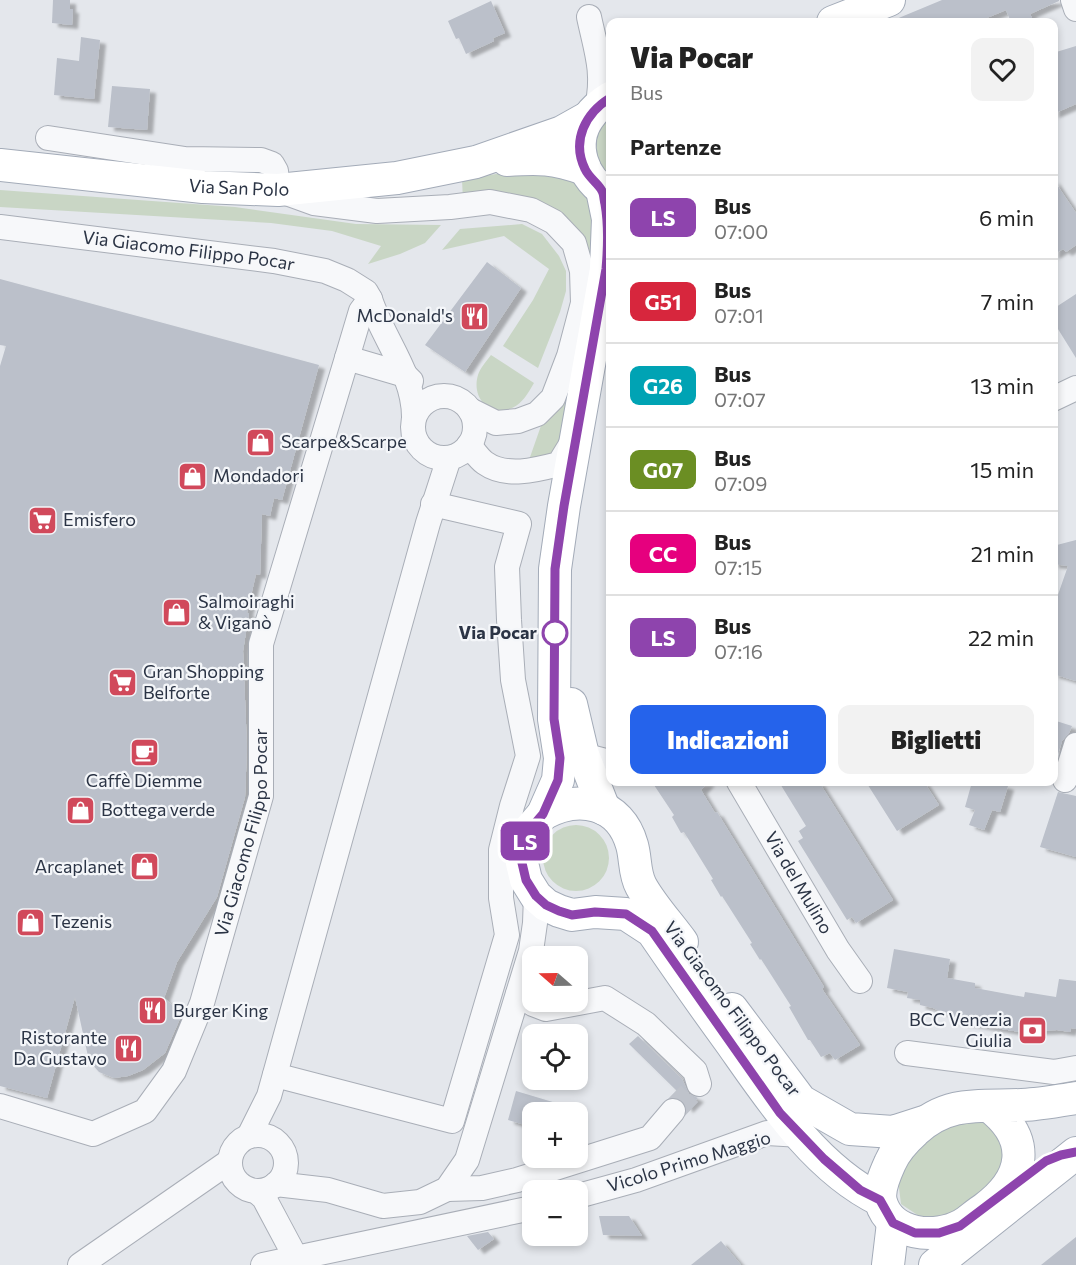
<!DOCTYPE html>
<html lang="it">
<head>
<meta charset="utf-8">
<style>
  body { margin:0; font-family:Commissioner,sans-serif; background:#f2f2f2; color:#222; height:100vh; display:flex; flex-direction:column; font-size:22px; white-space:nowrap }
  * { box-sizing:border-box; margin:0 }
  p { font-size:20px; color:#767676 }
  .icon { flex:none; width:33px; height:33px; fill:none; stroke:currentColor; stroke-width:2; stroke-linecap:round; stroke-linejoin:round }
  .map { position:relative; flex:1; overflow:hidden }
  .drawer { position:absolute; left:606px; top:18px; width:452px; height:768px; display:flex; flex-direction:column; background:#fff; border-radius:12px; box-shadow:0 3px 9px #0003 }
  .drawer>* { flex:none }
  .badge { padding:0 12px; border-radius:9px; font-size:21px; line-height:39px }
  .needle { width:39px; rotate:290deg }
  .controls { position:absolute; left:522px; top:946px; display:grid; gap:12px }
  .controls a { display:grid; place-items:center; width:66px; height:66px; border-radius:12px; background:#fff; box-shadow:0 3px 9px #0003; font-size:30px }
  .map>.badge { position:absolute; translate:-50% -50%; box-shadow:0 0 0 3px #fff }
  h2 { padding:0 24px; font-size:22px; line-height:54px }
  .round { display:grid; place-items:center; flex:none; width:63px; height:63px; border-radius:12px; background:#f2f2f2 }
  .summary { display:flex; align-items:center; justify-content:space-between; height:102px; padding:0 24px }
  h1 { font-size:28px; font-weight:800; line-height:45px }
  .button { display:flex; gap:12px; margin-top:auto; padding:12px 24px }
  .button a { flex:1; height:69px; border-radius:12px; background:#2563eb; color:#fff; font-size:24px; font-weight:800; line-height:69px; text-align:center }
  .button a+a { background:#f2f2f2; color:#222 }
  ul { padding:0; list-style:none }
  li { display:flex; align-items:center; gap:18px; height:84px; padding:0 24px; border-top:2px solid #e0e0e0 }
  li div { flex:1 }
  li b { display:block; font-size:22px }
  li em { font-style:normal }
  li .badge { min-width:66px; font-weight:700; text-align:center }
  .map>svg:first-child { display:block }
  .green { fill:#c9d6c5 }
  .building { fill:#bbc0ca; filter:url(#shadow) }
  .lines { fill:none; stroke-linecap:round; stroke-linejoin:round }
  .minor-tunnel { stroke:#bfc3cb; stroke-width:24; stroke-dasharray:24 12; stroke-linecap:butt }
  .minor-casing { stroke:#a9aeb7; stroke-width:26 }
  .major-casing { stroke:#a3abb8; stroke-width:34 }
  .minor { stroke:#f7f8fa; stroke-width:24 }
  .major { stroke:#fff; stroke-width:32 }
  .line-casing { stroke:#fff; stroke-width:14 }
  .line { stroke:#8e44ad; stroke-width:9 }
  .stop-dot { fill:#fff; stroke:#8e44ad; stroke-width:3 }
  .labels { text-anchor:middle; stroke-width:4.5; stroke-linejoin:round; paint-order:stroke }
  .street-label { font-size:18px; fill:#2b3445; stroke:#f4f6f9 }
  .poi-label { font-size:18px; fill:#2b3445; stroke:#f4f6f9; text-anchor:start }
  .stop-label { font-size:18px; font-weight:bold; fill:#2b3445; stroke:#f4f6f9; text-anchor:end }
</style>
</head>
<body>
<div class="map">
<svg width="1076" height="1265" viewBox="0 0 1076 1265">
  <defs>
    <filter id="shadow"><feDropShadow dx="6" dy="4" stdDeviation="1.5" flood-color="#0004"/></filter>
  </defs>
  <rect width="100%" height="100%" fill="#e4e7ec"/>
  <path class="green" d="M610,116V177C606,172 600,168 597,162C587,146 597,126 610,116Z
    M553,169L579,181L597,209L572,419L547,461L529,460L543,420L576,364L570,223L463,200L462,180L513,171Z
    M0,190L235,207L356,224L441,225L425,243L400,254L368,264L381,246L332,231L271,223L0,207Z
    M522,224L542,234L559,256L566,271V291L560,312L538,368L503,346L533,300L549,269L504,236L442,250L460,229Z
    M491,355L534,383C528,393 523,403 512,408C490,418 471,398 478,375C480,368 486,362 491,355Z
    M543 858a33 33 0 1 1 66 0a33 33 0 1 1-66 0Z
    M973,1120L993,1125L1011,1156L982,1201L940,1219L919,1216L901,1204L898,1180L912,1155L928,1138L947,1126Z"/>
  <path class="building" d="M53,0H70V9H73L72,25L52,23Z
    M942,0H1059V1L1030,14L1034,22H1011L1006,10L977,22H889Z
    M491,1L505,33L493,38L494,41L466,54L459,38L456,39L448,21Z
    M81,37L100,40L94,99L54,95L57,58L79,61Z
    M1076,46V104L1053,114V53Z
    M112,86L150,89L147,130L108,127Z
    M1053,179L1076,213V245L1066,252L1063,249L1053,255Z
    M487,262L521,288L465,372L425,345Z
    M0,279L319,365L282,500L274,498L270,516L262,514L260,575L256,574L247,613H249L243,651L247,748L245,797L217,897L177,962L164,998L182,1014L165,1053L143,1070L128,1076L114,1078L99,1072L89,1061L75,997L47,1098L0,1086V366L6,346L0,345Z
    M1076,294V358L1053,321V309Z
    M1076,540V681L1053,674V609L1068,566L1053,564V546Z
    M1053,720L1072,726L1069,733L1062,741L1053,771Z
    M652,782H709L701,790L715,813L717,812L824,987L822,989L860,1045L835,1060L830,1053L821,1057L810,1040H808L789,1007L791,1006L761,959L760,960L750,944L752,943L722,896L721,897L711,880L713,879L684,832L681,833L672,817L674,815Z
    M779,782H819L893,900L856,923L852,917L847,920L798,841L803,838L799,831L806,826Z
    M866,782H924L939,805L897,831Z
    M972,782H993L1008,786L1000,812L992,810L984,830L969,825L975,810L965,807Z
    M1058,792L1076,796V857L1040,847Z
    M894,949L950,959L947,978L975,983V988L1024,997L1025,992L1056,997L1059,979L1076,981V1029L1071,1028L1070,1032L1057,1030L1037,1031V1035L950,1020L951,1016L933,1008L920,1005V1000L907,998L908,992L887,988Z
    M638,1036L682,1079L689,1094L698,1098L687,1109L683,1101L675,1097L679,1093L629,1044Z
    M516,1091L576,1109L575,1113H532V1127L508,1120Z
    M599,1216H629L642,1236L603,1235Z
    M488,1232L494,1239L478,1250L467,1236Z
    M1076,1237V1265H1041Z
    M721,1241L741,1265H691Z"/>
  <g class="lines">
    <path class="minor-tunnel" d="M673,1111L699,1084"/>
    <defs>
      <g id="minor">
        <path d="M1073,0L1076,9"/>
        <path d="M589,17C596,50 605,73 597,107"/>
        <path d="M48,138L185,159L261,160L272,164L276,171L278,190L314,203L377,211L450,207L490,202L531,210L554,222L574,243L582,271L583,303L569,356L553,398L537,414L518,421L496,423L470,410"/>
        <path id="s1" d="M0,227L274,261L325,271L347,280L366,292L370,299C383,339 414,374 414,417"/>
        <path d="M347,358L405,375L411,381"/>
        <circle cx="444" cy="427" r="31"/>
        <path d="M1053,399L1076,388"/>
        <path d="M469,445C474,451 479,459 485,463C506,478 536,470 559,464L573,441"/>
        <path d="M583,755L610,762"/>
        <path d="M1065,780L1076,745"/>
        <path id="s2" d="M739,782L838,950L860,981"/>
        <path d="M518,994L533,1004L546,1009L605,998L646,1024L695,1071L699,1084"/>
        <path d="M907,1053L1054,1072L1076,1068"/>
        <path d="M275,1075L452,1121L507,935L501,898V850L512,806L528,756L513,680L509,620L507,567L519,524L433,504"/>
        <path id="s3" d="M0,1106L93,1134L145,1111L174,1071L202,1003L261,796V644L347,358L361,311L370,299"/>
        <circle cx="258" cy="1163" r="28"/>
        <path d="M249,1136L269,1096L428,523L449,458"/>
        <path d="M276,1184L328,1190L383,1206L420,1202L447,1189L467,1160L531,951L535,923L536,896"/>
        <path d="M447,1189L482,1188L517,1180L650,1138L673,1111"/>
        <path d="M256,1191L264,1198L296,1258"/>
        <path d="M578,1196L636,1180L767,1133L801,1135"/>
        <path d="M80,1265L230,1161"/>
        <path d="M263,1265L532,1208"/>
      </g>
      <g id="major">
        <path d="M833,22L889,0"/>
        <path d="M610,98C602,103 595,108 589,117C570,143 582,181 610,194"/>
        <path d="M507,160C541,158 552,158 585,169"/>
        <path id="s4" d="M0,165L203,187L278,190L397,178L476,162L562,132L587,118"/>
        <path d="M602,190L608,219L606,269L564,506L555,569L554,719L560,758L558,780L543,814L531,828L523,845L522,863L526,880L536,896L546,905L559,911L572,915L595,912L626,914L652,931C678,969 704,1006 731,1043C771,1100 816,1169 880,1200"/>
        <path d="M571,704L583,755L604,809"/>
        <path d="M543,814C579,794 620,802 632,845C636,859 634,873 641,886C652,906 669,924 682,942"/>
        <path d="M732,1009L801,1101L850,1129L893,1132L924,1122"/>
        <path d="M989,1106C1032,1139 1026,1178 984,1209C976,1214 969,1221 962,1225C935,1240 890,1235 881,1202C878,1190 885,1174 890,1163C895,1151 905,1140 915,1131C952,1096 990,1109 1035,1104C1049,1103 1062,1100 1076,1098"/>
        <path d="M888,1265L893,1223"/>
        <path d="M935,1265L1076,1153"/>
      </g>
    </defs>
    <use href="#minor" class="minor-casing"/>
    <use href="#major" class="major-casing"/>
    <use href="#minor" class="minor"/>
    <use href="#major" class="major"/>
  </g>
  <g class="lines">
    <defs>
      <path id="line" d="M610,98C586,113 571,140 585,169C589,178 599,184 602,191C604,194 604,201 605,204C609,227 608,247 606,269L564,506L555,569L554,719L560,758L558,780L543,814L531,828L524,845L522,863L526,880L536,896L546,905L559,911L572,915L595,912L626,914L652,931L780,1113L824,1159L860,1190L880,1200L893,1223L915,1233H939L960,1226L1046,1161L1061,1155L1076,1152"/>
    </defs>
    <use href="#line" class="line-casing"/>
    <use href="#line" class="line"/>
  </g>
  <defs>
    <symbol id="restaurant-square" viewBox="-11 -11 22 22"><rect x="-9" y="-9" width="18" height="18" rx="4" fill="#d1495b" stroke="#f4f6f9"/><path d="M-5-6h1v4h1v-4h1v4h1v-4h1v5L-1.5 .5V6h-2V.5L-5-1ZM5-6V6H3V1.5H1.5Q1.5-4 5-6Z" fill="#fff"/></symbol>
    <symbol id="shop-square" viewBox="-11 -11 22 22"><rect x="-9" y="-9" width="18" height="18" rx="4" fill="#d1495b" stroke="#f4f6f9"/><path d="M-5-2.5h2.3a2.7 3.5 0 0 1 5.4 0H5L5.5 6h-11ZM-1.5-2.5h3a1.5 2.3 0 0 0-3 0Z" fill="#fff"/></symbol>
    <symbol id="supermarket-square" viewBox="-11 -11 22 22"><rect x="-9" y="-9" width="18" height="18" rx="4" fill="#d1495b" stroke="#f4f6f9"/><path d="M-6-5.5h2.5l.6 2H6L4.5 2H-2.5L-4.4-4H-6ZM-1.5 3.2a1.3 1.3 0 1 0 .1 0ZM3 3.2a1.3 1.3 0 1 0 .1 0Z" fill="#fff"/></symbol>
    <symbol id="cafe-square" viewBox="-11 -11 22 22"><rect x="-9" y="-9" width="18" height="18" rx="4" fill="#d1495b" stroke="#f4f6f9"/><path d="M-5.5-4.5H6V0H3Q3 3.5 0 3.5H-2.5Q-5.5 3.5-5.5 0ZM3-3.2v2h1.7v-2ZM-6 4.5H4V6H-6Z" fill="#fff"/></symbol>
    <symbol id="bank-square" viewBox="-11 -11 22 22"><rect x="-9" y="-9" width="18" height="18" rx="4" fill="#d1495b" stroke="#f4f6f9"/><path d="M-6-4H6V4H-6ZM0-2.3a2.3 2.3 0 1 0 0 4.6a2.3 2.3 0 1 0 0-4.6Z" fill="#fff"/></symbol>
  </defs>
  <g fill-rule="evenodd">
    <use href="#restaurant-square" x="458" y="300" width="33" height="33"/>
    <use href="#shop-square" x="244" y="426" width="33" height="33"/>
    <use href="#shop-square" x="176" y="460" width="33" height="33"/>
    <use href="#supermarket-square" x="26" y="504" width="33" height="33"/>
    <use href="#shop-square" x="160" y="596" width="33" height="33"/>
    <use href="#supermarket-square" x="106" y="666" width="33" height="33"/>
    <use href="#cafe-square" x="128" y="736" width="33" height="33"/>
    <use href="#shop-square" x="64" y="794" width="33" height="33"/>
    <use href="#shop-square" x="128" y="850" width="33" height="33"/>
    <use href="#shop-square" x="14" y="906" width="33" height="33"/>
    <use href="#restaurant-square" x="136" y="994" width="33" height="33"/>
    <use href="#bank-square" x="1016" y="1014" width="33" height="33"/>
    <use href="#restaurant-square" x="112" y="1032" width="33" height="33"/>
  </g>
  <circle class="stop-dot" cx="555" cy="633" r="12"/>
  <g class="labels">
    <g class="street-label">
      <text dy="6" stroke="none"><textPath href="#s4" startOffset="240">Via San Polo</textPath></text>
      <text dy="6" stroke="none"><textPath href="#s1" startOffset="190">Via Giacomo Filippo Pocar</textPath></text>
      <text dy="6" stroke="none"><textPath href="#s3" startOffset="453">Via Giacomo Filippo Pocar</textPath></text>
      <text dy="6" stroke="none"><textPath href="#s2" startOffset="117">Via del Mulino</textPath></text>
      <text transform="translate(732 1009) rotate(53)" y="6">Via Giacomo Filippo Pocar</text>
      <text transform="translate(689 1162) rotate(-17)" y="6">Vicolo Primo Maggio</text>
    </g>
    <g class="poi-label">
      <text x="453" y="322" text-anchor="end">McDonald's</text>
      <text x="281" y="448">Scarpe&amp;Scarpe</text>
      <text x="213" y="482">Mondadori</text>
      <text x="63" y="526">Emisfero</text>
      <text x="198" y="608">Salmoiraghi<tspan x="198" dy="21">&amp; Viganò</tspan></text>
      <text x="143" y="678">Gran Shopping<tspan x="143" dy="21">Belforte</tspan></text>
      <text x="144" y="787" text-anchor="middle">Caffè Diemme</text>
      <text x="101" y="816">Bottega verde</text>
      <text x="124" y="873" text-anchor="end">Arcaplanet</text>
      <text x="51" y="928">Tezenis</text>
      <text x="173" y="1017">Burger King</text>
      <text x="1012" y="1026" text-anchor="end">BCC Venezia<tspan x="1012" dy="21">Giulia</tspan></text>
      <text x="107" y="1044" text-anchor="end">Ristorante<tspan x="107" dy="21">Da Gustavo</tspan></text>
    </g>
    <g class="stop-label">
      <text x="537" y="639">Via Pocar</text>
    </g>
  </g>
</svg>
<div class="controls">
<a><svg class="needle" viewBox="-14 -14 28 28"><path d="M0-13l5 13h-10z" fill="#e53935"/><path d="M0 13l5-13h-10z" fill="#767676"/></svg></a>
<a><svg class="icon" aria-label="locate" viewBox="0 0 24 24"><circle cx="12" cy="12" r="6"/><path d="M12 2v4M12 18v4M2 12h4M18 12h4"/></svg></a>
<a>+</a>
<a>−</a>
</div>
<b class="badge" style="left:525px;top:841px;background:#8e44ad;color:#fff">LS</b>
<section class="drawer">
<div class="summary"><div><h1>Via Pocar</h1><p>Bus</p></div><a class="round"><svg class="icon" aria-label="heart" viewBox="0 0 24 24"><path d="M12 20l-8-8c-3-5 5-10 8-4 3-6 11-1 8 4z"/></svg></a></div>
<h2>Partenze</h2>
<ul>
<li><span class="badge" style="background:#8e44ad;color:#fff">LS</span><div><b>Bus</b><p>07:00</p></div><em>6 min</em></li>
<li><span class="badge" style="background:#d7263d;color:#fff">G51</span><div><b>Bus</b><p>07:01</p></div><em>7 min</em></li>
<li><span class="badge" style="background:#00a3b4;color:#fff">G26</span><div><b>Bus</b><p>07:07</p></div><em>13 min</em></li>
<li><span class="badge" style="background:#6b8e23;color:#fff">G07</span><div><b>Bus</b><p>07:09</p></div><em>15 min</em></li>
<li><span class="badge" style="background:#e6007e;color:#fff">CC</span><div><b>Bus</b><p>07:15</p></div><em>21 min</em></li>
<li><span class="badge" style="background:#8e44ad;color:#fff">LS</span><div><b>Bus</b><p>07:16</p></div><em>22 min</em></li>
</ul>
<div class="button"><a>Indicazioni</a><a>Biglietti</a></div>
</section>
</div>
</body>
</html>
